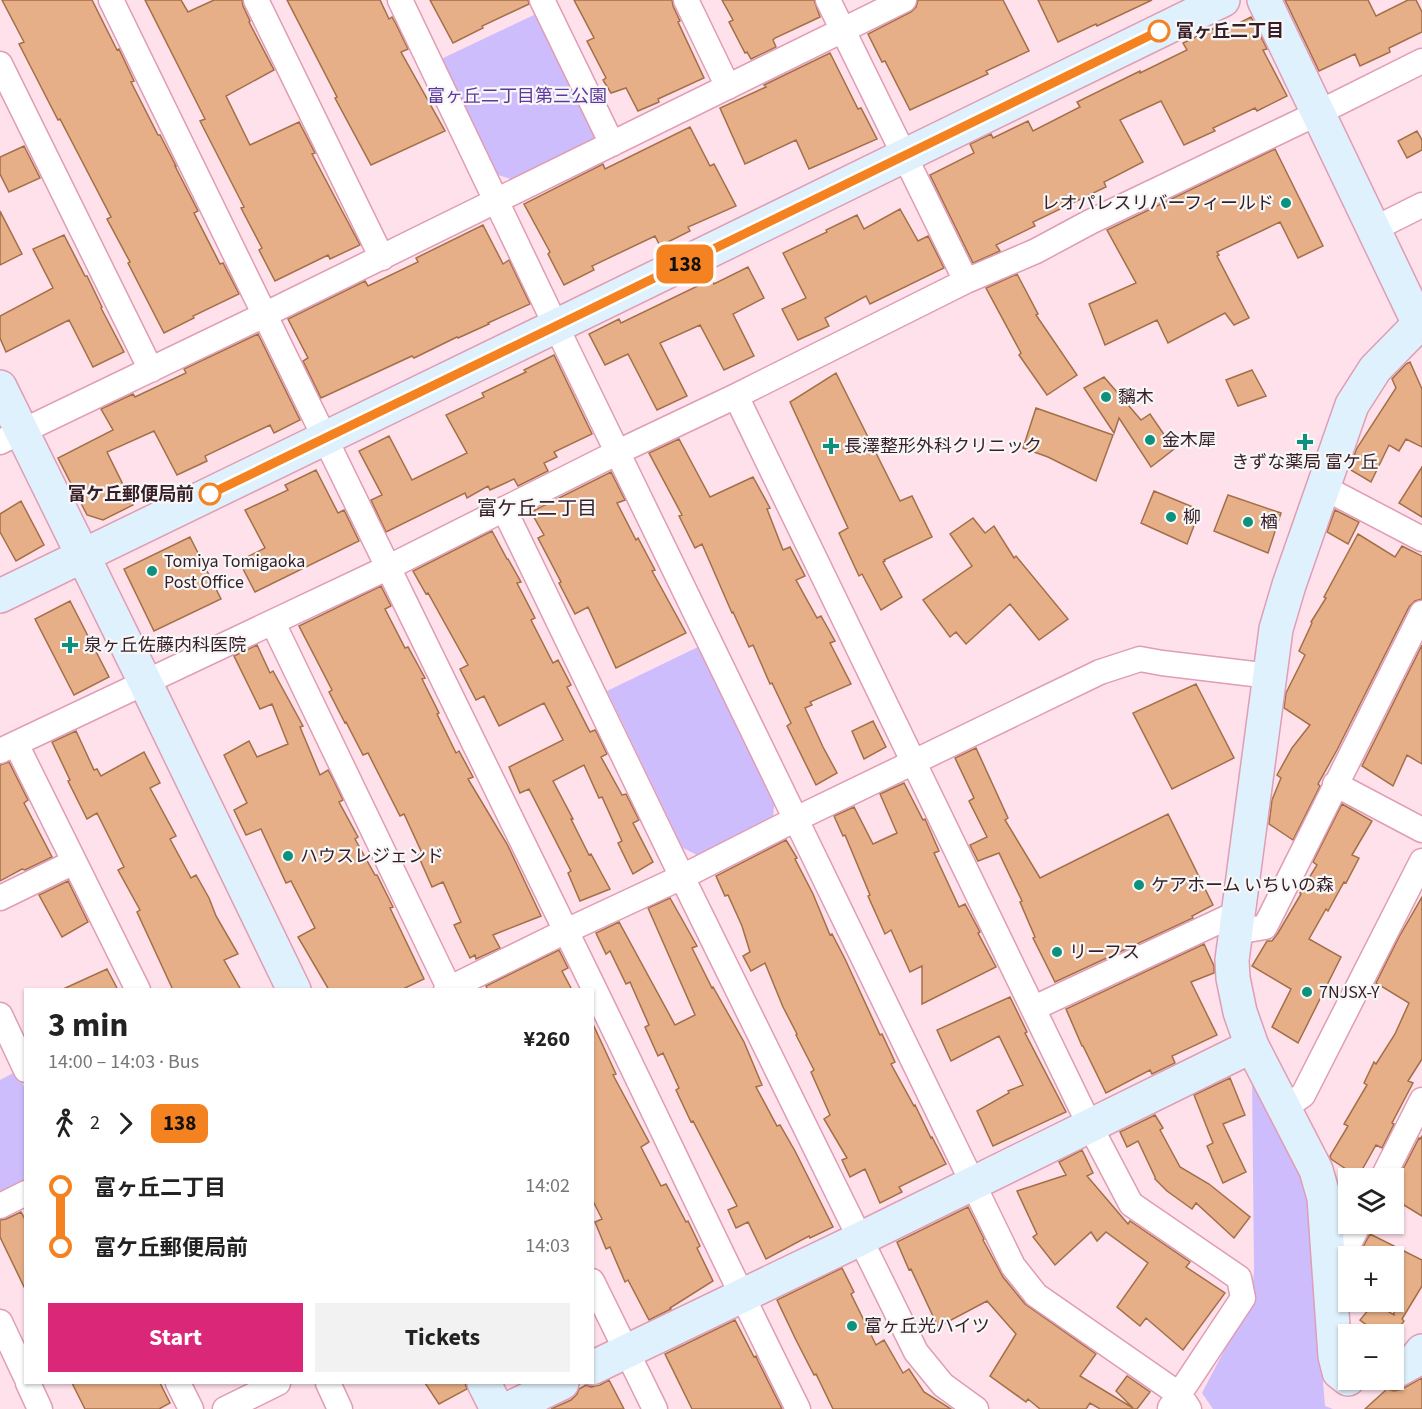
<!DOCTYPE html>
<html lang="en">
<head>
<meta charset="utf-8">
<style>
  body { margin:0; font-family:"Source Sans 3","Noto Sans JP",sans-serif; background:#f2f2f2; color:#222; height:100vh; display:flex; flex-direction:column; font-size:22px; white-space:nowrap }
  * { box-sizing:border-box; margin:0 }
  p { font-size:20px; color:#767676 }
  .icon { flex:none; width:33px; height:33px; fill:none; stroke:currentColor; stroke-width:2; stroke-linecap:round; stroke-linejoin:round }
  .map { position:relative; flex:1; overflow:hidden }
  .details { position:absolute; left:24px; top:988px; width:570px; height:396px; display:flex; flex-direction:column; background:#fff; border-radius:0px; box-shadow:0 2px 4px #0004 }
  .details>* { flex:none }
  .badge { padding:0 12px; border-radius:9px; font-size:21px; line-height:39px }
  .fabs { position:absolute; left:1338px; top:1168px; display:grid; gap:12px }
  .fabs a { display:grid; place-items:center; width:66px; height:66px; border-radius:0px; background:#fff; box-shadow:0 2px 4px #0004; font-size:30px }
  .map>.badge { position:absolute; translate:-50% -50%; box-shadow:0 0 0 3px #fff }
  .legs { display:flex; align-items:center; gap:9px; height:66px; padding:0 24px; font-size:20px }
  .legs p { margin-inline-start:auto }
  .headline { display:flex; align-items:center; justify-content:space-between; height:102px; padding:0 24px }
  h1 { font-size:33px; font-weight:700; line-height:45px }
  .primary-button { display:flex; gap:12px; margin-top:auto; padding:12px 24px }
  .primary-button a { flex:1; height:69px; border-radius:0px; background:#db2777; color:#fff; font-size:24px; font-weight:700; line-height:69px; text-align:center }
  .primary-button a+a { background:#f2f2f2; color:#222 }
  ul { padding:0 24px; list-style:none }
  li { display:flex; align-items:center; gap:21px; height:60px; font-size:22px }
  li i { display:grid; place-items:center; width:9px; height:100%; margin:0 8px; background:currentColor }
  li i::after { content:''; width:15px; height:15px; margin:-8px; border:4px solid; border-radius:50%; background:#fff }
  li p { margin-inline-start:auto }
  li:first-child i { background:linear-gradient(#0000 50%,currentColor 0) }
  li:last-child i { background:linear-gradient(currentColor 50%,#0000 0) }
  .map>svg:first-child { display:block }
  .green { fill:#cebdfd }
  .building { fill:#e7af87; stroke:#a36f49; stroke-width:1.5 }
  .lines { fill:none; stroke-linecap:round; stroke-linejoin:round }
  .street-casing { stroke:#e09db4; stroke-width:27 }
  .secondary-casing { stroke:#e09db4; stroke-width:36 }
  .street { stroke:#fff; stroke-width:24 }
  .secondary { stroke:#dff1fc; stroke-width:33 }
  .line-1-casing { stroke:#fff; stroke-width:14 }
  .line-1 { stroke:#f58220; stroke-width:9 }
  .stop-1-dot { fill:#fff; stroke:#f58220; stroke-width:3 }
  .poi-dot { fill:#0c927c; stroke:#f7f7f7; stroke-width:2 }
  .labels { text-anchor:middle; stroke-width:4.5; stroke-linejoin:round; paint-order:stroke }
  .stop-label { font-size:18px; font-weight:bold; fill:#371d26; stroke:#f7f7f7; text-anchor:start }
  .park-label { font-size:18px; fill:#5e389d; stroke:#f7f7f7 }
  .poi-label { font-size:18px; fill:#371d26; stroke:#f7f7f7; text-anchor:start }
  .neighbourhood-label { font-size:20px; fill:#371d26; stroke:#f7f7f7 }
</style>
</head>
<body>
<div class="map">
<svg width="1422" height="1409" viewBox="0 0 1422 1409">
  <rect width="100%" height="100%" fill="#fee1ea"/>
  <path class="green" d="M538,13L596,137L514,180L495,174L439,60Z
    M700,646L775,798L773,817L697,855L683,848L607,691Z
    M17,1071L25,1089V1183L0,1195V1080Z
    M1252,1076L1308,1193L1325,1406L1333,1409H1213L1202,1393L1252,1297L1254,1269Z"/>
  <path class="building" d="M2,0H92L117,50L119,49L134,81L131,82L158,135H160L176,166H175L198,211L194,213L220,264L223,263L239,294L193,316L194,318L164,333L128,263L130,262L107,219L111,217L60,119L58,120L19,44L24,42Z
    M145,0H181L188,12L214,0H242L243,6L250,21L249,22L274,70L226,96L250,145L299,122L315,153L312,154L360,245L330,259L328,255L275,281L259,250L262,248L241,208L244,207L200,121L205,119Z
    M287,0H380L389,19L392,17L396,24L408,49L401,52L445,131L371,165L335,98L337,97Z
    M430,0H528L529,4L482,26L483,28L453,43Z
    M574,0H672L673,6L680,21L678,22L704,78L658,99L659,102L638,111L626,88L611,93L603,80L606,78L587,41L594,38Z
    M722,0H814L820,17L775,38L773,40L776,47L751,59L747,52L745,53L729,22L733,20Z
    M918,0H1003L1029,51L986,71L988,74L910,110L885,61L882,62L868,34L911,12L916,7Z
    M1038,0H1152L1097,26L1096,24L1058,42Z
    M1285,0H1368L1376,16L1408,0H1416L1422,12V32L1389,48L1390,52L1360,66L1355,54L1319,71Z
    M1251,17L1267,49L1263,50L1287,96L1257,111L1255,108L1213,128L1215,131L1184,145L1161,101L1124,118L1120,120L1143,162L1104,182L1106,187L1033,222L1035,226L996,245L1000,251L973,263L930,175L974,153L970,144L991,134L993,138L1028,121L1033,131L1080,107L1077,102L1140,71V73L1187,50L1183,43L1214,28L1217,34Z
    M830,53L858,109L861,108L877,139L809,169L796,140L745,164L720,108L766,87L764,85Z
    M690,127L710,166L714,164L736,206L688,227L690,231L660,246L655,236L592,266L594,270L564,285L548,254L550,252L524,204L603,164L605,169Z
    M1417,131L1422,140V150L1407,158L1398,141Z
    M24,146L40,178L9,192L0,174V157Z
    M1275,149L1323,246L1298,258L1280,222L1217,252L1219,255L1217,256L1249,318L1234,325L1225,313L1168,343L1157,320L1105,345L1089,304L1136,283L1107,230Z
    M900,209L918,241L928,236L944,268L870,304L866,296L825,318L829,326L798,340L782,309L806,298L783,253L827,232L826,230L857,215L864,229Z
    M0,211L22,254L0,265Z
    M483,225L503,264L509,260L530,304L488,323L489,324L458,338L457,337L414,358L412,356L321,398L303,361L308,358L288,319L365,281L368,286L418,262L416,258Z
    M64,235L85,276H87L102,307L101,308L124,352L93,367L69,320L6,352L0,338V316L53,288L33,249Z
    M748,267L764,298L733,314L754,356L724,370L700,325L660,343L687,396L657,410L628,354L605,365L589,334L619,319L621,323L712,279L714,284Z
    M1017,274L1038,314L1036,315L1077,375L1047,395L1019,355L1021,353L986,288Z
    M258,334L300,420L274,433L270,425L205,456L207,461L177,475L154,431L107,452L133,505L103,520L87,515L58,458L113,430L101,409L133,394L135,397L186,373L184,369Z
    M554,355L592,434L554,452L557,457L544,463L548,471L518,486L514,479L490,490L488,486L467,498L465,493L386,532L371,500L382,495L359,451L389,436L412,480L467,453L446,415L484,397L482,393L526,372L524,370Z
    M1410,362L1422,389V447L1406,439L1399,451L1389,445L1371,482L1349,469L1357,448L1396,388L1392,379L1406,364Z
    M1252,370L1266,396L1238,406L1226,380Z
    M836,373L900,501L912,496L932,537L884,560L885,561L883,562L902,597L881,610L862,574L859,576L839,533L848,528L790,402Z
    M1104,377L1141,420L1150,414L1174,449L1151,467L1119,418L1114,433L1084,388Z
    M1036,408L1113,435L1096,481L1048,457L1023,448Z
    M679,439L710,497L753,477L770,508L767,509L783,550L790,547L805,576L796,580L817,618L821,616L835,641L830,643L851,684L810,702L812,705L805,708L823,747L837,773L816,785L787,726L791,723L772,683L770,684L753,645L749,647L733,612L732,613L702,544L695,548L679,516L682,515L649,453Z
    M1422,467V517L1399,503Z
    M316,470L338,513L344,510L359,541L255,592L239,561L265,548L245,510L288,490L285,485Z
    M611,472L625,500L617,503L636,540L638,538L655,570L652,571L686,633L616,668L588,607L575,614L559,583L561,582L538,538L544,535L531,512Z
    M1154,491L1200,510L1187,544L1141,523Z
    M1228,495L1281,513L1268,553L1214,531Z
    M21,501L44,545L16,561L0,532V514Z
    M1335,510L1359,522L1348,544L1327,532Z
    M973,518L985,533L994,526L1014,558L1016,556L1068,619L1039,640L1010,604L966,644L956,632L950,637L923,600L972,566L950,534Z
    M492,531L507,559H508L521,582L517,583L535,618L531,620L553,663L558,660L571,685L567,687L590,732L595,730L597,733L607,754L601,757L622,795L626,794L639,820L633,823L653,862L633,874L618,843L622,841L602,797L599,798L584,765L553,781L573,819H571L589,855L591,854L610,889L580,901L568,873L571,871L529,789L520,793L509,767L563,740L544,703L499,726L484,696L476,700L460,669L468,665L428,593L426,594L413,571Z
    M1358,534L1395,557L1402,546L1422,556V599L1415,601L1409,607L1337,750L1318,784L1320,786L1293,840L1269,824L1272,800L1281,778L1277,775L1292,748L1310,725L1284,708L1286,693L1305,655L1299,651L1312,623L1311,622L1326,598L1324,597Z
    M190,537L221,599L154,631L124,569Z
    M381,586L391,606L385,609L405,648L408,647L425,678L422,679L439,713L437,714L456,753L459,751L473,777L468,779L507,844L541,916L493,935L500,948L476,959L475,955L470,958L454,925L461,922L443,882L432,887L418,855L422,853L404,814L400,816L368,753L363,755L346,722L345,723L329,692L332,690L299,626Z
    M70,601L109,677L74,695L35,619Z
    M257,645L270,673L273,671L303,726L300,727L320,775L328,770L334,781L343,800L339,802L358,837L355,839L375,875H377L393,907L390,908L424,979L401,990H329L298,937L315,928L291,881L286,883L261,829L246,835L234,810L247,803L224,755L249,741L257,757L288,744L272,704L260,709L234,656Z
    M1422,645V764L1407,755L1393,786L1362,766Z
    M1196,684L1234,758L1172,789L1133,713Z
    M873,721L886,747L864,759L852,731Z
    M76,731L94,770L97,769L101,776L144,752L160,783L150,788L176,836L170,839L191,878L196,875L209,898L216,916L238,954L224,960L241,990H173L137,912L140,910L118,870L124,867L97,813L87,819L68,781L70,780L52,742Z
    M976,748L1008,818L1005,820L1040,878L1168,814L1213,905L1192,916L1193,918L1055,982L1033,938L1035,937L1020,902L1022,901L999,853L978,861L970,845L987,837L969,801L974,798L955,758Z
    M9,762L28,800L24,803L52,857L25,870L22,869L0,881V765Z
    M904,783L923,820L925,819L939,851L934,853L959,907L965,904L980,932L978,933L996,967L922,1004V966L910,972L891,930L885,934L868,896L870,895L845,835L843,836L834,816L854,807L873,844L897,833L880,794Z
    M1342,804L1372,821L1352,855L1359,858L1346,883L1344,882L1328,911L1326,909L1309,939L1341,957L1298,1043L1272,1027L1291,989L1252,966L1267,941H1272L1278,933L1301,894L1300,893L1317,865L1313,862Z
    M786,840L797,858L795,859L813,894L830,935L832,934L845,959L880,1035L882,1034L895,1062L891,1064L914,1106L915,1105L931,1138L932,1137L946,1164L899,1187L902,1192L880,1203L865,1169L850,1177L842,1160L847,1158L824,1119L830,1115L811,1072L814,1070L796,1035L797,1034L783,1007L765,963L751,971L743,956L750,952L742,926L728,895L725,896L716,876Z
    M68,881L88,922L62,937L39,895Z
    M1422,897V1059L1408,1081L1413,1083L1392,1123L1394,1124L1382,1148L1376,1145L1358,1177L1331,1159L1330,1156L1348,1126L1344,1124L1367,1085L1364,1083L1374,1062L1376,1064L1395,1034L1409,1003L1376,983L1399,937Z
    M670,898L697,946L692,948L712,988L713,987L744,1042L762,1085L756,1087L777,1126L780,1125L795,1151L833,1227L810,1238L809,1236L766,1259L748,1222L736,1228L728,1210L737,1206L693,1121L691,1122L676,1090L679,1088L663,1053L658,1056L645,1027L649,1025L630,982L626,984L610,951L606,954L596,933L619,922L675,1025L695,1015L648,908Z
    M1204,944L1214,966V973L1191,982L1217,1035L1172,1056L1175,1063L1152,1074L1150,1070L1106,1093L1083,1046H1082L1066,1009Z
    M559,950L568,968L562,971L572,990H488L486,986Z
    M107,969L118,990H61Z
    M1010,997L1027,1032L1025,1033L1066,1112L993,1146L977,1111L1009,1093L1008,1091L1023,1085L999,1036L951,1061L937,1030Z
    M592,1022L616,1074L613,1075L649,1142L641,1147L661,1186L666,1184L686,1222L688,1221L700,1246L697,1248L713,1281L670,1308L671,1309L649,1320L628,1280L625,1282L610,1247L606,1249L595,1222L602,1219L592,1199Z
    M1230,1078L1245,1115L1223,1124L1246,1172L1223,1183L1207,1146L1213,1143L1194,1095Z
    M1155,1115L1163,1128L1160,1130L1180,1167L1209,1184L1250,1217L1234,1238L1196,1203L1192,1209L1167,1191L1155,1179V1177L1138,1141L1127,1147L1120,1132Z
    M1422,1136V1216L1394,1199V1187L1419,1138L1420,1139Z
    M1082,1150L1093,1173L1087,1176L1128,1224L1130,1221L1190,1262L1186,1267L1225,1293L1183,1350L1146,1318L1140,1326L1117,1307L1148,1263L1106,1232L1097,1241L1091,1232L1055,1265L1033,1237L1037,1234L1017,1191L1066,1175L1059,1162Z
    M968,1207L984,1239L983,1240L1003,1277L1025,1304L1096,1354L1080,1376L1133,1408L1116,1391L1127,1376L1150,1392L1137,1409H1100L1090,1403L1086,1409H1040L1028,1399L1026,1402L990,1376L1016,1334L987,1301L938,1327L911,1269L909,1270L897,1242Z
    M21,1212L26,1221V1291L0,1237V1220L6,1219Z
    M1370,1234L1422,1260V1286L1402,1319L1404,1321L1394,1335H1380L1360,1320L1374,1303L1394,1315V1257H1375L1362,1249Z
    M842,1268L854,1292L851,1294L876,1345L884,1340L903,1373L909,1369L924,1392L951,1409H833L816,1374L814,1375L796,1340L777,1300Z
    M735,1320L754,1357L756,1356L758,1361L782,1409H692L665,1354Z
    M1422,1378V1409H1365L1387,1389L1394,1391L1402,1389Z
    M609,1380L624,1409H551L571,1400L577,1394L579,1389L586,1385L591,1387L600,1385Z
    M72,1383H160L170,1403L159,1409H85Z
    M425,1383H465L467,1389L439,1404Z"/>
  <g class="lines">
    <defs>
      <path id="street" d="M111,0C261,309 413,618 564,927C643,1087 718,1249 798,1409
        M256,0L382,258
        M400,0L556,326L1013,1266L1036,1295L1180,1395L1189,1409
        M542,0L612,144
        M686,0L728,87
        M828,0L966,281
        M0,64L151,370
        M1374,229L1422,205
        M736,396L1090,1126L1131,1204L1239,1278L1243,1298L1170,1408
        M0,442L264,315L904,0
        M1323,487L1422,539
        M504,509L682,877L916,1352L943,1385L976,1409
        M273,623L450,990
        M16,744L138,990
        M0,751L387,568L618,452L736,396L966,281L1036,251L1090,222L1318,113L1422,61
        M1335,784L1422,830
        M0,898L74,862
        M1236,932L1265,927L1422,613
        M446,990L566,931L682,877L796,819L1100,672L1140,659L1162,663L1270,676
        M1034,1008L1239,912
        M0,1015L26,1070
        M1284,1108L1303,1095L1422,861
        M1382,1179L1422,1100
        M0,1206L26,1193
        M1331,1279L1359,1224
        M592,1281L655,1409
        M0,1322L26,1377
        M28,1383L40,1409
        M178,1383L191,1409
        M328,1383L340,1409
        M225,1409L278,1383"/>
      <path id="secondary" d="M1264,0L1419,324
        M0,387L145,682L294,990
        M0,596L556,326L1223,0
        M592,1368L860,1239L1252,1046
        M1394,1372L1414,1361L1422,1351
        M1348,1379L1339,1372L1335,1356L1324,1198L1316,1170L1252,1046L1240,1012L1233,978L1232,960L1276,629L1289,585L1352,405L1375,369L1419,324L1422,323
        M484,1383L497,1409
        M508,1409L562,1383"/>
    </defs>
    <use href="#street" class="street-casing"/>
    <use href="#secondary" class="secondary-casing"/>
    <use href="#street" class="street"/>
    <use href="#secondary" class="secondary"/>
  </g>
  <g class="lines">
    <defs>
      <path id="line-1" d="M210,494L597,306L1159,31"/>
    </defs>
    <use href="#line-1" class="line-1-casing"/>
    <use href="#line-1" class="line-1"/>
  </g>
  <g class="stop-1-dot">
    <circle cx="1159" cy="31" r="10"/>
    <circle cx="210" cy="494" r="10"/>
  </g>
  <g class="poi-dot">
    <circle cx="1286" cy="203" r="6"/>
    <circle cx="1106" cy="397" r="6"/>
    <circle cx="1150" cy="440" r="6"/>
    <path d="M1302 433h6v6h6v6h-6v6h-6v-6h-6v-6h6z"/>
    <path d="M828 437h6v6h6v6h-6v6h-6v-6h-6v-6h6z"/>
    <circle cx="1171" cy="517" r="6"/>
    <circle cx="1248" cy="522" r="6"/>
    <circle cx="152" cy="571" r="6"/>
    <path d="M67 636h6v6h6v6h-6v6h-6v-6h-6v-6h6z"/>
    <circle cx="288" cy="856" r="6"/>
    <circle cx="1139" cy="885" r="6"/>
    <circle cx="1057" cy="952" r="6"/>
    <circle cx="1307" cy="992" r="6"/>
    <circle cx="852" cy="1326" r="6"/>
  </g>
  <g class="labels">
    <g class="stop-label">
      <text x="1176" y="37">富ヶ丘二丁目</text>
      <text x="194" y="500" text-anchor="end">富ケ丘郵便局前</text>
    </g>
    <g class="park-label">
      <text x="517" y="102">富ヶ丘二丁目第三公園</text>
    </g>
    <g class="poi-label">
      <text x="1274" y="209" text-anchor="end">レオパレスリバーフィールド</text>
      <text x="1118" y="403">黐木</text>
      <text x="1162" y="446">金木犀</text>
      <text x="844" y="452">長澤整形外科クリニック</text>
      <text x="1305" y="468" text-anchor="middle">きずな薬局 富ケ丘</text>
      <text x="1183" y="523">柳</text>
      <text x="1260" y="528">楢</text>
      <text x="164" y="567">Tomiya Tomigaoka<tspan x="164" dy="21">Post Office</tspan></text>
      <text x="84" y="651">泉ヶ丘佐藤内科医院</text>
      <text x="300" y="862">ハウスレジェンド</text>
      <text x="1151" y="891">ケアホーム いちいの森</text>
      <text x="1069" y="958">リーフス</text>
      <text x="1319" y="998">7NJSX-Y</text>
      <text x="864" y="1332">富ヶ丘光ハイツ</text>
    </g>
    <g class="neighbourhood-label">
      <text x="537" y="515">富ケ丘二丁目</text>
    </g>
  </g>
</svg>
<div class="fabs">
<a><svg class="icon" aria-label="layers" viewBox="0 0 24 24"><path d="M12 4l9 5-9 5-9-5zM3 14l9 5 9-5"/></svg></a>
<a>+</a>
<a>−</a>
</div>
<b class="badge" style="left:685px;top:264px;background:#f58220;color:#111">138</b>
<section class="details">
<div class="headline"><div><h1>3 min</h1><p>14:00 – 14:03 · Bus</p></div><b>¥260</b></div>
<div class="legs"><svg class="icon" aria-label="walk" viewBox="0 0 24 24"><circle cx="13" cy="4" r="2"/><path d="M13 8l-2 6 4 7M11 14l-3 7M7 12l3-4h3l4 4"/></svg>2<svg class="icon" aria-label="forward" viewBox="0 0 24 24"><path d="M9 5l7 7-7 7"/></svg><b class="badge" style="background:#f58220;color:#111">138</b></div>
<ul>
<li><i style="color:#f58220"></i><b>富ヶ丘二丁目</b><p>14:02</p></li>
<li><i style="color:#f58220"></i><b>富ケ丘郵便局前</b><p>14:03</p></li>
</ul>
<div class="primary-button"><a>Start</a><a>Tickets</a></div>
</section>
</div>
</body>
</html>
